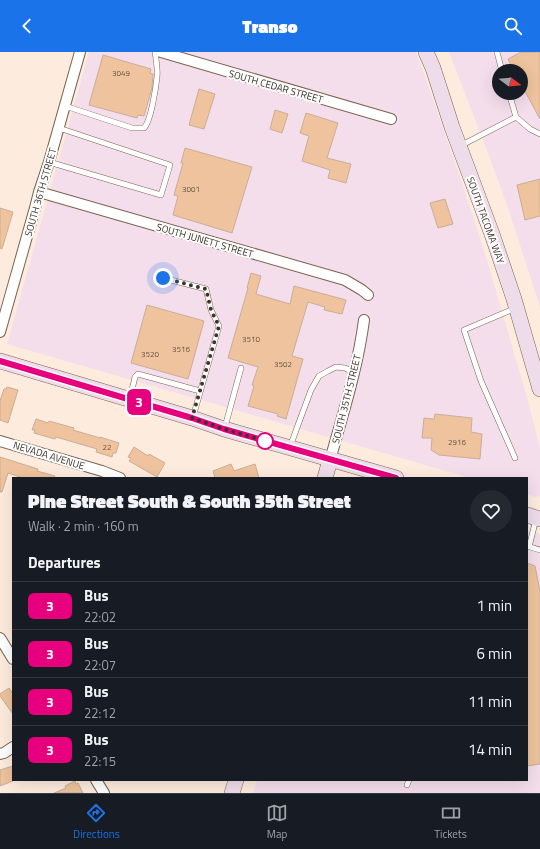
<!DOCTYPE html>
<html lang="en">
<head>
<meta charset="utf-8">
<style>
  body { margin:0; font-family:"Titillium Web",sans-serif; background:#242831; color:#f1f3f6; height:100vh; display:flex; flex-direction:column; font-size:15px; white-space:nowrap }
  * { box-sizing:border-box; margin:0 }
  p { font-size:13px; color:#9ea1a6 }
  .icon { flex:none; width:22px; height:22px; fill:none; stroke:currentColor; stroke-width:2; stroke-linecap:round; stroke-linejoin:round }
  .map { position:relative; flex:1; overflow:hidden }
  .details { position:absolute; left:12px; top:425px; width:516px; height:304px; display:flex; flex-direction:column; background:#171b24; border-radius:0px; box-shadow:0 4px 16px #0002 }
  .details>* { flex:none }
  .badge { padding:0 8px; border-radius:6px; font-size:14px; line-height:26px }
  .needle { width:26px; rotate:106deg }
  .fabs { position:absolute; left:492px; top:12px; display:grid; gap:8px }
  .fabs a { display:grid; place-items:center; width:36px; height:36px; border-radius:50%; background:#171b24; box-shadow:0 4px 16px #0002; font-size:20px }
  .you { position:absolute; width:20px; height:20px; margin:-10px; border:3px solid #fff; border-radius:50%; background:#1a73e8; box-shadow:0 0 0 6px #1a73e833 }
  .map>.badge { position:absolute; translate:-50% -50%; box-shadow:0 0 0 2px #fff }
  h2 { padding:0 16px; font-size:15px; line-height:36px }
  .round { display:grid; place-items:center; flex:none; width:42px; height:42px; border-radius:21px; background:#242831 }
  .head { display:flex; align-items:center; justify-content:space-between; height:68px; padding:0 16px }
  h1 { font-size:19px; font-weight:800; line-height:30px }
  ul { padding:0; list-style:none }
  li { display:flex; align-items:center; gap:12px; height:48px; padding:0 16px; border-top:1px solid #363941 }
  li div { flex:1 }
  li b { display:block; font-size:15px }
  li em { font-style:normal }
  li .badge { min-width:44px; font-weight:700; text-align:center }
  header { display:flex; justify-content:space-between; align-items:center; height:52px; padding:0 16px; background:#1a73e8; color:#fff; font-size:18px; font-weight:800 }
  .tabs { display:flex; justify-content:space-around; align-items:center; height:56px; border-top:1px solid #363941; background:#171b24; font-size:11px; color:#9ea1a6 }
  .tabs a { display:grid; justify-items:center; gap:2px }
  .tabs .active { color:#1a73e8 }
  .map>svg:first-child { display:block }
  .industrial { fill:#f5deec; fill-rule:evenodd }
  .building { fill:#eec39d; stroke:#c9ae97 }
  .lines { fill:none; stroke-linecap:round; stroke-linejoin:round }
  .lane-casing { stroke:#7b634e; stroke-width:6 }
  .street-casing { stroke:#7b634e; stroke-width:12 }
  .secondary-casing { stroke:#7b634e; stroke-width:16 }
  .lane { stroke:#fff; stroke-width:5 }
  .street { stroke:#fff; stroke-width:10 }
  .secondary { stroke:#eedcea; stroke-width:15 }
  .line-casing { stroke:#fff; stroke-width:9 }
  .line { stroke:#e6007e; stroke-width:6 }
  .walk { stroke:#3d3329; stroke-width:4; stroke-dasharray:0 7.2 }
  .stop-dot { fill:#fff; stroke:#e6007e; stroke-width:2 }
  .labels { text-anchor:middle; stroke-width:4; stroke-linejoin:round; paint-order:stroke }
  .number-label { font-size:8px; fill:#695746 }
  .street-label { font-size:10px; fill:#3d3329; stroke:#fdfdfd }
</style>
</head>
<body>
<header><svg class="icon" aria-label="back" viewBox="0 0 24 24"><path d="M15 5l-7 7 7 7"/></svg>Transo<svg class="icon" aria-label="search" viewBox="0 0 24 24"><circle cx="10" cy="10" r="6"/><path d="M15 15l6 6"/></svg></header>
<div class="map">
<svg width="540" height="741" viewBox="0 0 540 741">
  <rect width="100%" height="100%" fill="#fdecde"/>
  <path class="industrial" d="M89,0H416L439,64L464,137L487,208L529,352L540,396V444L535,445L527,442V426H470L7,292Z
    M449,0H540V255L508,156L489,104ZM499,19H521V41H499Z
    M527,478L540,482V741H253L257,728H527Z"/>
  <path class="building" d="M521,0H540V67L521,32V19H514L508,7Z
    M103,3L151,17L150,21L153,22L152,36L144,64L138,63L137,66L89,53Z
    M199,37L215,42L204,77L189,73Z
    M275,58L288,62L282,81L270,77Z
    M306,61L338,71L327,106L351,112L346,131L328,126L330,118L302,109L309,84L300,81Z
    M185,96L252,115L232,181L173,163L178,144L174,143L183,111H181Z
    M540,127V164L525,168L517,133Z
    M445,147L453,172L438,176L430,151Z
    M0,156L13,160L2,197L0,196Z
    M251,221L261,224L256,242L290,252L294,234L346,248L342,262L324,258L325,255L308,250L292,304L303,307L286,367L277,364L278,362L248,354L254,334L252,333L258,315L228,306L248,236H247Z
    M147,253L204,269L188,327L131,311Z
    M7,335L18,338L8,371L0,368V349L4,337H6Z
    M435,362L472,366L471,380L482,382L480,407L439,403L431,398L432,386H422L424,366L434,367Z
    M36,367L48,371L49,369L74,376L73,378L100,386V385L119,391L116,401H113L112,405L96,400L97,397L56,385L55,387L34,381L35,378H32Z
    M134,395L148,404L149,402L165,411L157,425L129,409L131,406L128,405Z
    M0,405L38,417L37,419L55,424L54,426H23L8,421L2,440H0Z
    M231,412L234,419L255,412L259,426H215L213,419Z
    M527,511L535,514L540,539V712L527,714Z
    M9,636L13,642V662L0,644V642Z
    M13,714V729L0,734V718Z
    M75,729L76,732L78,731L83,741H54L66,736L65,734Z"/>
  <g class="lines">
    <defs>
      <path id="lane" d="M497,0L502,19
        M509,41L516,65L530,77L540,82
        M65,54L132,76H144C151,69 156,35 157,25C158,17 156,8 155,0
        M460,94L516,65
        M49,110L161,143L170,113L59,76
        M163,226L206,237L211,258L219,274L193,365
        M130,346L135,325L138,322L200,339
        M225,375L241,316
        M290,395L298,373L311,338L319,324L328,319L336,315L345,316L353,320
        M515,406L481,329L464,278L516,256
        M527,494L540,498
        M529,495L536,467
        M407,733L409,728"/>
      <path id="street" d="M161,0L391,67
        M39,140L345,228L362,238L368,243
        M0,280L35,156L39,140L49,110L80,0
        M0,389L102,419L120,426
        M330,408C343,362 358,315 364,268
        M0,586L13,607
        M0,702L4,701L13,695
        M96,728L104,741"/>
      <path id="secondary" d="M426,0L433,16L452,75L492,182L514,247L540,337
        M0,309L192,366L224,377L396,426
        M325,426L330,408
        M527,463L540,467
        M232,741L236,728"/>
    </defs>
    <use href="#lane" class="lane-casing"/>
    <use href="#street" class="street-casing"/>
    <use href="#secondary" class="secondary-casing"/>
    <use href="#lane" class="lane"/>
    <use href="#street" class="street"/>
    <use href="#secondary" class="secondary"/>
  </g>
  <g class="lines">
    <defs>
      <path id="line" d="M0,309L192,366L224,377L396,426"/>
    </defs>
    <use href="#line" class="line-casing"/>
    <use href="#line" class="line"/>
    <path class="walk" d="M163,226L206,237L211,258L219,274L192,366L224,377L265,389"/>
  </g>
  <circle class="stop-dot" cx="265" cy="389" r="8"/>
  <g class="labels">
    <g class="number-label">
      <text x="121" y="24">3049</text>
      <text x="191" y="140">3001</text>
      <text x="251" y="290">3510</text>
      <text x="181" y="300">3516</text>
      <text x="150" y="305">3520</text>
      <text x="283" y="315">3502</text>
      <text x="457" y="393">2916</text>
      <text x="107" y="398">22</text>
    </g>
    <g class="street-label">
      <text transform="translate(276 34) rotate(16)" y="4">SOUTH CEDAR STREET</text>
      <text transform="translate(40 140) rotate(-74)" y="4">SOUTH 36TH STREET</text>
      <text transform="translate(486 168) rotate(70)" y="4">SOUTH TACOMA WAY</text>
      <text transform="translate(205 188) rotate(16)" y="4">SOUTH JUNETT STREET</text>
      <text transform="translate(346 347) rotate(-76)" y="4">SOUTH 35TH STREET</text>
      <text transform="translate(49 403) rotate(17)" y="4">NEVADA AVENUE</text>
    </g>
  </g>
</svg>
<div class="fabs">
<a><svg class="needle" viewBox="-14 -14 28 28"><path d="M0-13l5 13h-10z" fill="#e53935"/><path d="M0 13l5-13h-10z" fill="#9ea1a6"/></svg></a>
</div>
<div class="you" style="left:163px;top:226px"></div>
<b class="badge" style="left:139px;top:350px;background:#e6007e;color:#fff">3</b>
<section class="details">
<div class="head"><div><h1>Pine Street South &amp; South 35th Street</h1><p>Walk · 2 min · 160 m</p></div><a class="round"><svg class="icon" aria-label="heart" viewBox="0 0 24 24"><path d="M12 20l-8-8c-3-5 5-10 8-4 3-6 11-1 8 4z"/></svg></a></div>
<h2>Departures</h2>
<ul>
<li><span class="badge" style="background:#e6007e;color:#fff">3</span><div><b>Bus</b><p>22:02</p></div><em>1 min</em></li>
<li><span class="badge" style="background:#e6007e;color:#fff">3</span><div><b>Bus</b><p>22:07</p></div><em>6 min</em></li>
<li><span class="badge" style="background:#e6007e;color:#fff">3</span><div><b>Bus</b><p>22:12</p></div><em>11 min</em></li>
<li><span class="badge" style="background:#e6007e;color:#fff">3</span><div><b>Bus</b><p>22:15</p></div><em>14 min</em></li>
</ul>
</section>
</div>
<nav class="tabs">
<a class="active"><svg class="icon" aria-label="directions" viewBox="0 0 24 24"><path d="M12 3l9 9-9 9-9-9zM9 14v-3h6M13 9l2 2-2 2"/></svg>Directions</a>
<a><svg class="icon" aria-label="map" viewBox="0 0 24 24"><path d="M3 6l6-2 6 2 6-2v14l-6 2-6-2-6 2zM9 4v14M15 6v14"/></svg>Map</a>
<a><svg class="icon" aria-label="tickets" viewBox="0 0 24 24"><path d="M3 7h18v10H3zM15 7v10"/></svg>Tickets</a>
</nav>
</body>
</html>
